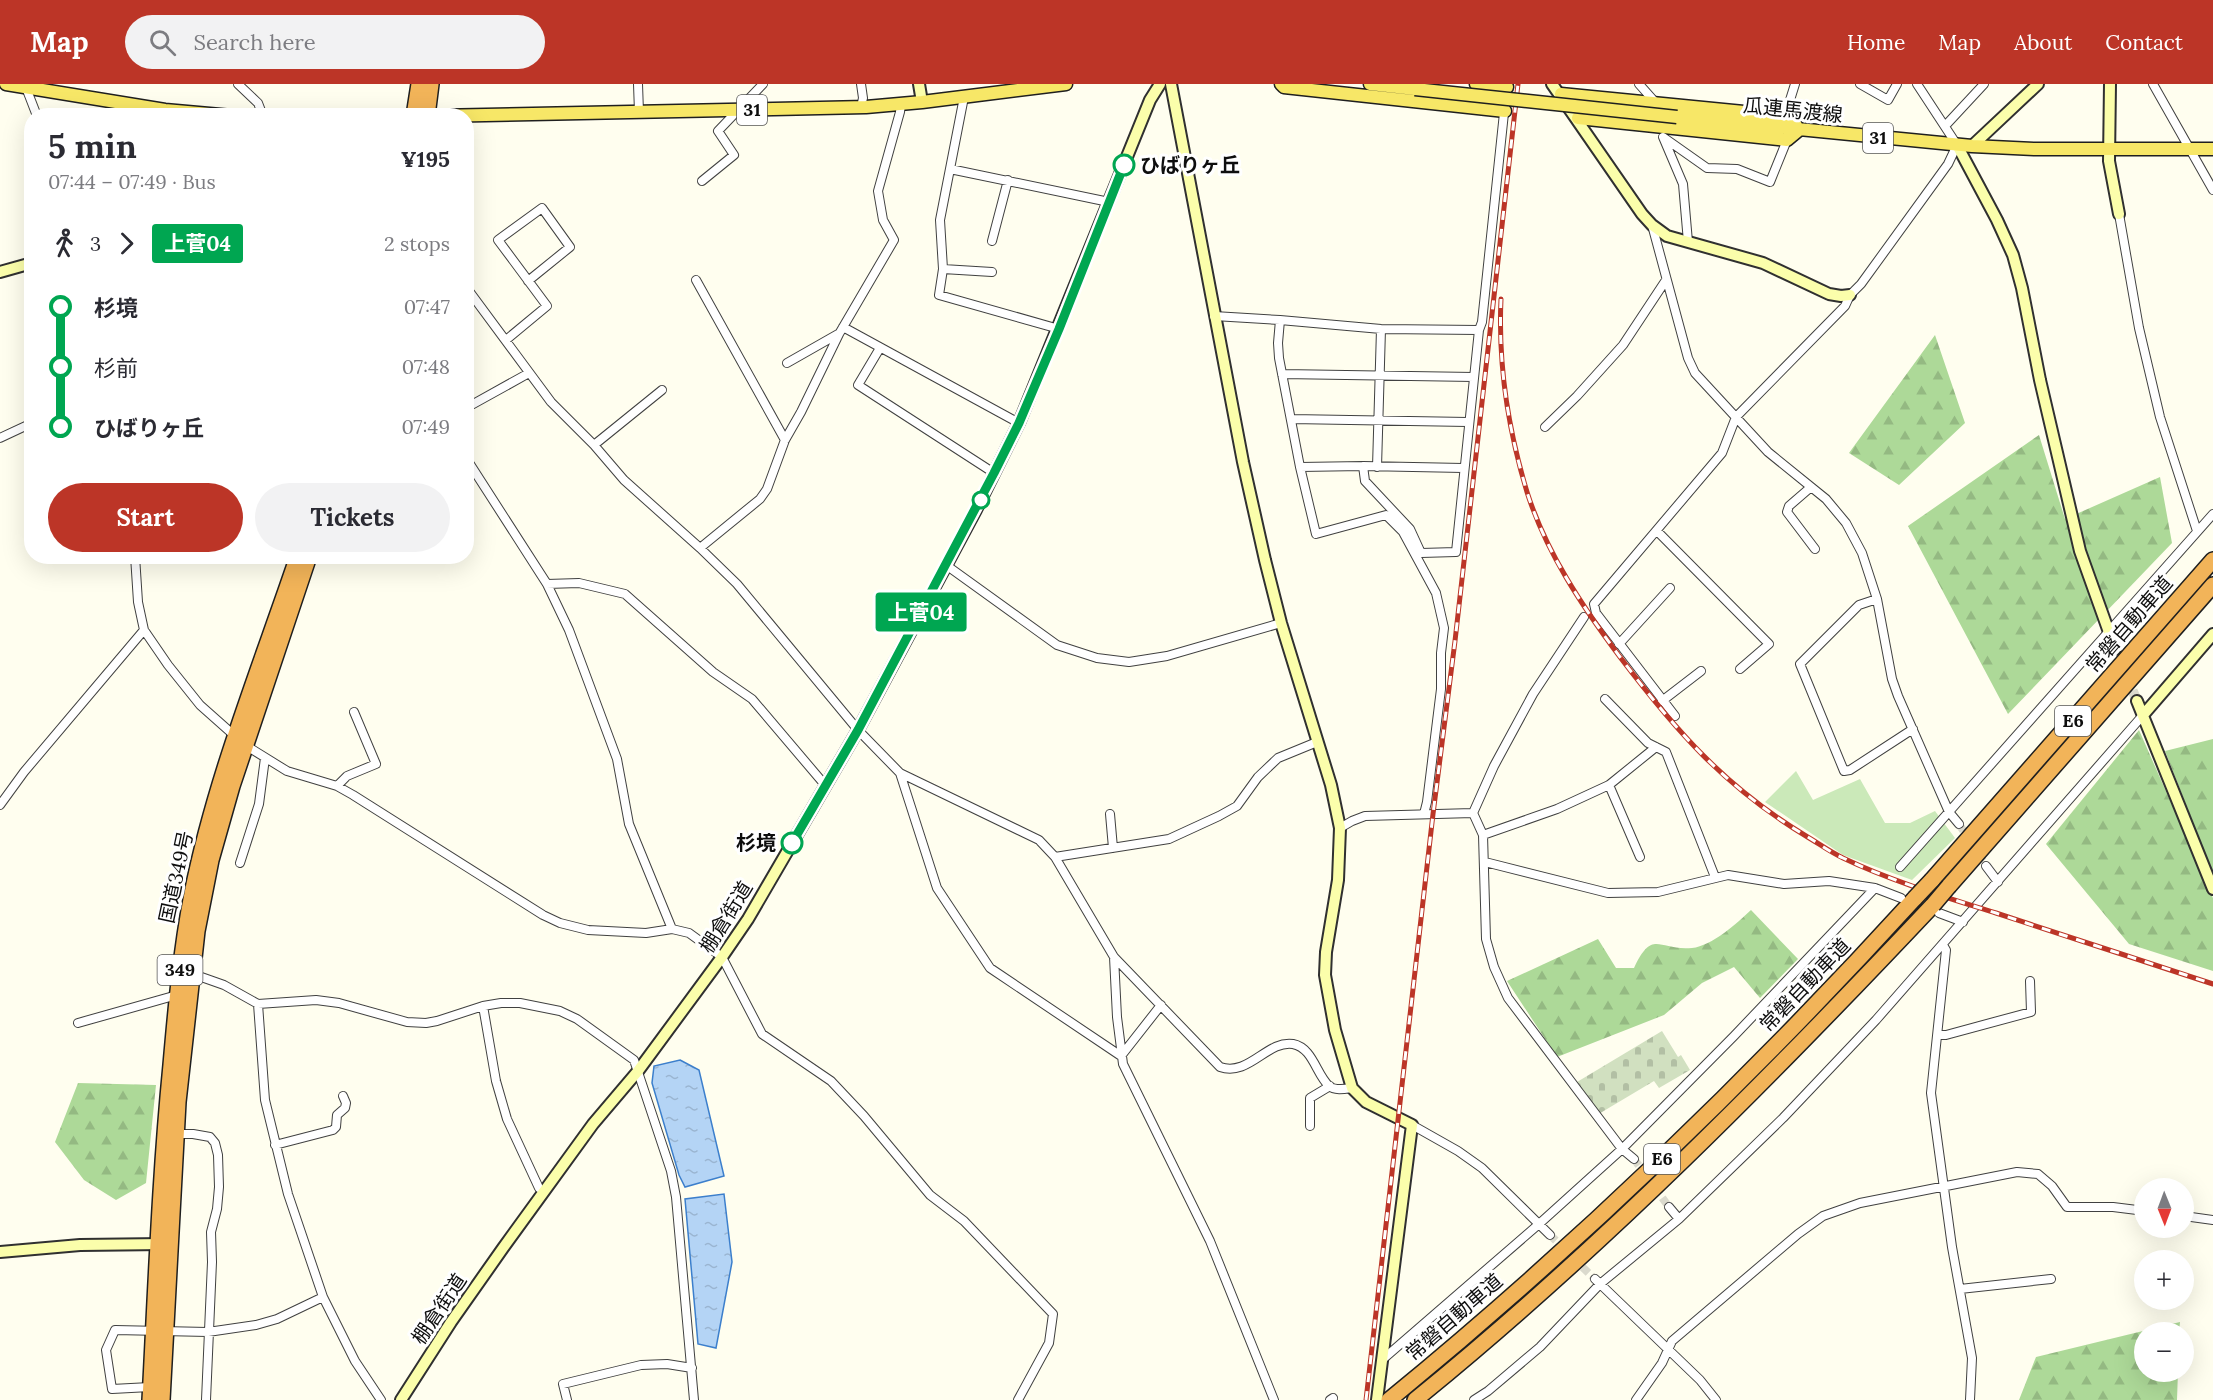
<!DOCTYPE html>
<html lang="en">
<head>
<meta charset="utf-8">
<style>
  body { margin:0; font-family:Lora,"Noto Sans JP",serif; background:#f2f2f3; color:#2b2b33; height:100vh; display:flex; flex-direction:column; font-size:22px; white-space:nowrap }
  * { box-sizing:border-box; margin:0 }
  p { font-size:20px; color:#7c7c81 }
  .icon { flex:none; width:33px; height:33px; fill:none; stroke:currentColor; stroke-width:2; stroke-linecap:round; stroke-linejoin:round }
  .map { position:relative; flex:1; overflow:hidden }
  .side { position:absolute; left:24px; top:24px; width:450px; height:456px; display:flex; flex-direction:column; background:#fff; border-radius:24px; box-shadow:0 6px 24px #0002 }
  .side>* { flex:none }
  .badge { padding:0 12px; border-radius:4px; font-size:21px; line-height:39px }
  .needle { width:39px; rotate:179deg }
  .controls { position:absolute; left:2134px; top:1094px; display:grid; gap:12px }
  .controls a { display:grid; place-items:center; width:60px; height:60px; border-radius:50%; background:#fff; box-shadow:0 6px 24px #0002; font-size:30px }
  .map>.badge { position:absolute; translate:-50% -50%; box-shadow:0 0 0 3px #fff }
  .legs { display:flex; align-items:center; gap:9px; height:66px; padding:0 24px; font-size:20px }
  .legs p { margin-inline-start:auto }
  .summary { display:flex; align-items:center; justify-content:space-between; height:102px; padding:0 24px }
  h1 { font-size:33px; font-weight:700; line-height:45px }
  .action { display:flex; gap:12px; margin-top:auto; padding:12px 24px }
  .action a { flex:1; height:69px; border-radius:36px; background:#bc3527; color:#fff; font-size:24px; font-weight:700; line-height:69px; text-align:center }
  .action a+a { background:#f2f2f3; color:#2b2b33 }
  ul { padding:0 24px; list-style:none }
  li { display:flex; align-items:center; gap:21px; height:60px; font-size:22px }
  li i { display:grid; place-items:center; width:9px; height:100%; margin:0 8px; background:currentColor }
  li i::after { content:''; width:15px; height:15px; margin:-8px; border:4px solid; border-radius:50%; background:#fff }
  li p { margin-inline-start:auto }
  li:first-child i { background:linear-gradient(#0000 50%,currentColor 0) }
  li:last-child i { background:linear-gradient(currentColor 50%,#0000 0) }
  header { display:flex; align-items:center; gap:36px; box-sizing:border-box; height:84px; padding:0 30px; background:#bc3527; color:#fff }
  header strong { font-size:28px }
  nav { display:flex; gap:33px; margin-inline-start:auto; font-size:21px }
  .search { width:420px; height:54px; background:#f2f2f3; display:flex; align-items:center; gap:15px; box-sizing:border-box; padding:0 21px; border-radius:33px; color:#7c7c81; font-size:22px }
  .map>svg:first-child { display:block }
  .grass { fill:#cbe9b9 }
  .forest { fill:url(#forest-firs) }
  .cemetery { fill:url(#cemetery-stones) }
  .water { fill:url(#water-ripples); stroke:#3c7fcc; stroke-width:1.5 }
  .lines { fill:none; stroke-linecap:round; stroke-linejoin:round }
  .street-tunnel { stroke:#dbdacd; stroke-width:8; stroke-dasharray:8 4; stroke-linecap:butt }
  .secondary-tunnel { stroke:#dbdacd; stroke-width:10; stroke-dasharray:10 5; stroke-linecap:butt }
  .street-casing { stroke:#414141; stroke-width:10 }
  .secondary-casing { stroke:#303030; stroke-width:14 }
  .primary-casing { stroke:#1f1f1f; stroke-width:15 }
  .highway-casing { stroke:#1f1f1f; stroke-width:18 }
  .street { stroke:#fff; stroke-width:8 }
  .secondary { stroke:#fbfeab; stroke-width:10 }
  .primary { stroke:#f7e767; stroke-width:12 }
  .highway { stroke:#f2b459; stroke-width:15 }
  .rail-casing { stroke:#bc3527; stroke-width:5 }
  .rail { stroke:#fff; stroke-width:3; stroke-dasharray:9; stroke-linecap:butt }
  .primary-bridge-casing { stroke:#1f1f1f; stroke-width:15; stroke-linecap:butt }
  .highway-bridge-casing { stroke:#1f1f1f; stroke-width:18; stroke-linecap:butt }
  .primary-bridge { stroke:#f7e767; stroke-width:12 }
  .highway-bridge { stroke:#f2b459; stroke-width:15 }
  .line-1-casing { stroke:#fff; stroke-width:14 }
  .line-1 { stroke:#00a651; stroke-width:9 }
  .stop-1-dot { fill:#fff; stroke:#00a651; stroke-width:3 }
  .labels { text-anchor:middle; stroke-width:6; stroke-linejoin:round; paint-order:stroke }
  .shield { fill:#fff; stroke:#565656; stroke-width:1.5 }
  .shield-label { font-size:18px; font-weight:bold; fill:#0e0e0e }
  .street-label { font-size:20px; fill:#0e0e0e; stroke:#fff }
  .stop-label { font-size:20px; font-weight:bold; fill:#0e0e0e; stroke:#fff; text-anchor:start }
</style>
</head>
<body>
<header>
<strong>Map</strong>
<div class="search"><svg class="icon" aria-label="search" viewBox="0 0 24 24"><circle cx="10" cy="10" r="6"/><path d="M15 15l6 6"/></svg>Search here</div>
<nav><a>Home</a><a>Map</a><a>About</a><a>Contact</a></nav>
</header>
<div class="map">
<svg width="2213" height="1316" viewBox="0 0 2213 1316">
  <defs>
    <pattern id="forest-firs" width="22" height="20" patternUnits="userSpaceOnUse" patternTransform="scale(1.5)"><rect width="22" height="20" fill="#add998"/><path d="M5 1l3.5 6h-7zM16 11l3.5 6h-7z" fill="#94b982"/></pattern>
    <pattern id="cemetery-stones" width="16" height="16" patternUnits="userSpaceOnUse" patternTransform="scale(1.5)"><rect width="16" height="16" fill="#d1e0c0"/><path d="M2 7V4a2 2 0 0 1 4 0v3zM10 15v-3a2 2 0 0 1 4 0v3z" fill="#b2bfa4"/></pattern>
    <pattern id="water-ripples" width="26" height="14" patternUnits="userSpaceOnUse" patternTransform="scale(1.5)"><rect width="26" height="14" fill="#b4d4f5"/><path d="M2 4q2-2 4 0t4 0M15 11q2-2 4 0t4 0" fill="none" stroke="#9ab5d1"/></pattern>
  </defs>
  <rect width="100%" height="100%" fill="#fffeef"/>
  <path class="grass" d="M1796,687L1813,716L1860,695L1885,739H1910L1935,727L1955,754L1912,796L1843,771L1765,718Z"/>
  <path class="forest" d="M1935,251L1965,339L1899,401L1849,369Z
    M2039,351L2065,435L2160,393L2172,459L2008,630L1908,442Z
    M2139,646L2213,814V887L2129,860L2046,760Z
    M2213,655V787H2212L2165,667Z
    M1751,826L1798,875L1760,914L1734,883L1702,899L1664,931L1557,973L1507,897L1598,855L1616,884H1634C1653,844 1658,867 1692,864C1712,862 1737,839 1751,826Z
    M78,999L156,1001L146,1099L116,1116L84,1096L55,1058Z
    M2180,1238L2179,1248H2145V1287H2178L2177,1316H2019L2036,1273Z"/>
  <path class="cemetery" d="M1662,947L1678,973L1681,971L1690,986L1659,1004L1654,997L1597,1031L1577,998Z"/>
  <path class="water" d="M680,976L699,986L724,1092L685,1103L679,1091L652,999L654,982Z
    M724,1110L732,1178L716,1264L698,1260L685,1115Z"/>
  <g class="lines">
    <path class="street-tunnel" d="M1959,740L1986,782
      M1634,1075L1669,1123
      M1550,1151L1566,1166
      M1574,1175L1595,1195"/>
    <path class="secondary-tunnel" d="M2115,565L2137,617"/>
    <defs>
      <path id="street" d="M238,0L258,19L263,32
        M638,0L639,28
        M1639,0L1655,18
        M1860,0L1888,16L1897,0
        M2153,0L2213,106
        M25,1L37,32
        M964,13L940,136L943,185L939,211L1059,245
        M861,23L863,14L861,0
        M1785,32L1795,0
        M1945,42L1984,0
        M950,85L1109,118
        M702,97L734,71L718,47L763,0
        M2119,130L2139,244L2160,333L2197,447
        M1652,141L1688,274L1695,289L1768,368L1826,415L1846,439L1862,469L1877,515L1892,595L1898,612L1949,728L1959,740
        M992,157L1008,96
        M1688,158L1683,100L1663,53L1707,84L1737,85L1770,98L1787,56
        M943,185L992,188
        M696,196L785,356
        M466,203L551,318L594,361L624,396L700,464L737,500L858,646L900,689L1039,756L1055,773L1114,873L1220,983C1249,993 1267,956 1293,960C1313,964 1316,990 1329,1002C1335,1007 1345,1005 1352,1004
        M1214,232L1280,236
        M1280,236L1381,245L1479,246L1456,468L1421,469L1410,445L1365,397L1363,382L1300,383L1279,274L1278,259Z
        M843,243L1019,339
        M1479,246L1482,238L1506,10
        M506,256L547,222L498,156L542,124L570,163L528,197
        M880,264L858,301L994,389
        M787,279L838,250
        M1282,290L1474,293
        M466,324L529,289
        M1291,335L1468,338
        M1545,343L1577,312L1623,261L1666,196
        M0,354L32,339
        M594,361L662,306
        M466,374L547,500L569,546L617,675L629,740L672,845
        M1363,382L1463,384
        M1300,383L1316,450L1386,431L1403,448L1436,509L1444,544L1441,569V605L1427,718L1424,730
        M1377,383L1381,245
        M1811,403L1789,422L1787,428L1815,465
        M1657,447L1769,560L1740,585
        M700,464L760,415L767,405L785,356L801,328L839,250L894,156L883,136L878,107L900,28L901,20
        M135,472L138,518L144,546L168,581L200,621L245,661L287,687L337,702L353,711L543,831L560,839L588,846L646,849L672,845L689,849L722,873L762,950L831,997L864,1032L930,1111L964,1137L1053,1230L1049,1259L1018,1316
        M946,481L1057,561L1097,574L1129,578L1167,572L1281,539
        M547,500L579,499L625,510L713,588L752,615L825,701
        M1877,515L1859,521L1800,580L1844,687L1850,686L1913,645
        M1584,533L1533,610L1494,682L1473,729L1483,751L1486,855L1494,883L1508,914L1622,1065L1634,1075
        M1619,560L1670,504
        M1605,615L1648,659L1666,668L1715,793
        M1662,617L1701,587
        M1675,632L1596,529L1594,520L1722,369L1736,333L1845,222L1850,211L1861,200L1948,80L1957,61L1917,0
        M900,689L937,804L990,884L1121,972L1161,921
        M1609,701L1640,773
        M337,702L347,692L376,680L354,628
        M0,721L24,688L144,546
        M1110,730L1113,764
        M1340,744L1352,737L1365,732L1473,729
        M1483,751L1557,725L1609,701L1656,663
        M1055,773L1169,755L1219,732L1237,722L1258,693L1278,674L1317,658
        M1485,778L1608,809L1658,808L1728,791L1784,800L1829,797L1875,804
        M240,779L259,720L265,674
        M1986,782L1998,798
        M1900,783L2213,430
        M1939,829L1963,838
        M1943,861L1946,866L1931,1009L1952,1163L1972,1274L1970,1316
        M1114,873L1117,933L1123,980L1210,1157L1274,1316
        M190,889L224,901L258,920L316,916L339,919L407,938L426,939L437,937L483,922L501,919H520L560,927L577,935L634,976L671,1087L676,1113L694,1316
        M258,920L265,1016L288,1110L323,1213L355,1277L381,1316
        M483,922L496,997L507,1035L539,1104L544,1107
        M78,939L177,911
        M1938,951H1946L2031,928L2030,897
        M1412,1041L1458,1067L1482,1084L1550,1151
        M1310,1042V1014L1330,1002
        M176,1050H193L210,1053L215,1059L218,1071L219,1103L217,1125L211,1148L212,1178L206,1316
        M275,1061L333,1046L336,1043L337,1031L345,1024L346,1019L343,1012
        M1669,1123L1679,1135
        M2184,1132L2213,1136
        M1595,1195L1700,1296L1716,1316
        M1960,1205L2051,1195
        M1382,1276L1539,1140L1622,1065L1734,952L1875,804L1901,814
        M150,1303L112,1305L106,1266L115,1246L208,1248L256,1241L277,1235L323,1213
        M567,1316L563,1300L641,1281L667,1280L692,1284
        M1330,1316L1333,1314
        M1474,1316L1488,1307L1540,1263L1600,1200L1679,1135L1783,1034L1876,936L2144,630
        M1636,1316L1662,1279L1672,1257L1798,1150L1823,1132L1860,1119L2017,1088L2038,1090L2052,1102L2067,1123H2113L2145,1127"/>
      <path id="secondary" d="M919,0L922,18
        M1171,0L1243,378L1265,476L1281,539L1331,701L1340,744L1338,796L1326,868L1325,891L1335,946L1352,1004L1366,1018L1412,1041L1377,1316
        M1552,0L1642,130L1652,141L1667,152L1763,179L1829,210L1841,212L1850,211
        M2110,0L2109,77L2119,130
        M1957,61L1997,136L2013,171L2022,204L2040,296L2080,467L2115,565
        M1972,62L2038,0
        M0,188L32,179
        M2137,617L2213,805
        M2144,630L2213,550
        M0,1168L80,1161L164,1160
        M401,1316L451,1238L503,1164L593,1040L638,987L722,873L748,835L858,646L976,426L1019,339L1150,16L1160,0"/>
      <path id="primary" d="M6,0L165,26L232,32
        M1281,0L1284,3L1505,27
        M1370,0L1415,5
        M1476,0L1507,3
        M1561,10L1785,32L1791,34L1799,46
        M436,32L866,23L922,18L1066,0
        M1677,33L1972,62L2034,65H2213
        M1578,34L1787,56L1799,46"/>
      <path id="highway" d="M414,32L419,0
        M427,32L431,0
        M1932,796L2213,476
        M1949,802L2213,501
        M150,1316C156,1204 160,1092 171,981C176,924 181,867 192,810C215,695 260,584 298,472
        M162,1316L178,1018L197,847L211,776L232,702L309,472
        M1389,1316C1577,1162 1752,993 1915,814
        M1415,1316C1601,1165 1769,995 1933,821"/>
    </defs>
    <use href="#street" class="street-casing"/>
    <use href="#secondary" class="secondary-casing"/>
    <use href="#primary" class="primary-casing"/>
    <use href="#highway" class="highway-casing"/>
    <use href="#street" class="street"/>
    <use href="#secondary" class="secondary"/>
    <use href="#primary" class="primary"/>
    <use href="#highway" class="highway"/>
    <defs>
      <path id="rail" d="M1501,215C1498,280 1508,345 1527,408C1546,468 1582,522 1620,573C1676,647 1725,703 1806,752C1818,759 1830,768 1843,774C1891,797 1945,813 1996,829C2068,853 2141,876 2213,900
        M1366,1316L1433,730L1455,557L1518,0"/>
    </defs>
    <use href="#rail" class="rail-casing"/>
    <use href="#rail" class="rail"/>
    <defs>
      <path id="primary-bridge" d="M1415,5L1677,33"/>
      <path id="highway-bridge" d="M1915,814L1932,796
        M1933,821L1949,802"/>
    </defs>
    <use href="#primary-bridge" class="primary-bridge-casing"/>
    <use href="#highway-bridge" class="highway-bridge-casing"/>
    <use href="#primary-bridge" class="primary-bridge"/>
    <use href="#highway-bridge" class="highway-bridge"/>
  </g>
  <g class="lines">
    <defs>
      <path id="line-1" d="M792,759L858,646L994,389L1019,339L1059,245L1124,81"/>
    </defs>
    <use href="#line-1" class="line-1-casing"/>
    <use href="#line-1" class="line-1"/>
  </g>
  <g class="stop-1-dot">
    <circle cx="1124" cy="81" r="10"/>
    <circle cx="981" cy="416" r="8"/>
    <circle cx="792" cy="759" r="10"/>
  </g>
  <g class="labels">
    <g class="shield">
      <rect x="737" y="11" width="30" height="30" rx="4.5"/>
      <rect x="1863" y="39" width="30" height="30" rx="4.5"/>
      <rect x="2055" y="622" width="36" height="30" rx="4.5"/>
      <rect x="157.5" y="871" width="45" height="30" rx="4.5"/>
      <rect x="1644" y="1060" width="36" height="30" rx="4.5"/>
    </g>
    <g class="shield-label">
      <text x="752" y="32">31</text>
      <text x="1878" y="60">31</text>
      <text x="2073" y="643">E6</text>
      <text x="180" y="892">349</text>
      <text x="1662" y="1081">E6</text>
    </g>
    <g class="street-label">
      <text transform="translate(1793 26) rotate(6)" y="7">瓜連馬渡線</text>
      <text transform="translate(2129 540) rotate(-49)" y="7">常磐自動車道</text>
      <text transform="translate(176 793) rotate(-78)" y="7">国道349号</text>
      <text transform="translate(726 833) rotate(-58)" y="7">棚倉街道</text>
      <text transform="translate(1805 901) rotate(-46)" y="7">常磐自動車道</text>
      <text transform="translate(439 1225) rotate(-56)" y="7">棚倉街道</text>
      <text transform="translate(1454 1233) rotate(-41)" y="7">常磐自動車道</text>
    </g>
    <g class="stop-label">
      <text x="1140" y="88">ひばりヶ丘</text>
      <text x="776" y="766" text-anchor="end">杉境</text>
    </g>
  </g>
</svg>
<div class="controls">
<a><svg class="needle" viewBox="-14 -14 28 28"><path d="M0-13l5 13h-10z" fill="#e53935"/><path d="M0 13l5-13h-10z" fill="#7c7c81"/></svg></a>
<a>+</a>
<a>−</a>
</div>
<b class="badge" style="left:921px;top:528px;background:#00a651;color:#fff">上菅04</b>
<section class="side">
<div class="summary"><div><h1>5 min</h1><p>07:44 – 07:49 · Bus</p></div><b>¥195</b></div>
<div class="legs"><svg class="icon" aria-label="walk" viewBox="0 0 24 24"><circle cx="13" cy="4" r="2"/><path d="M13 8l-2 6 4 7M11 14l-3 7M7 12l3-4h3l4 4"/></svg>3<svg class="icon" aria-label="forward" viewBox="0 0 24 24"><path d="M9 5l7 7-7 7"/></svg><b class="badge" style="background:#00a651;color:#fff">上菅04</b><p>2 stops</p></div>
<ul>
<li><i style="color:#00a651"></i><b>杉境</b><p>07:47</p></li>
<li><i style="color:#00a651"></i><span>杉前</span><p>07:48</p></li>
<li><i style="color:#00a651"></i><b>ひばりヶ丘</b><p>07:49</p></li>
</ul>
<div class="action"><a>Start</a><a>Tickets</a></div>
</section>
</div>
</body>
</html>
